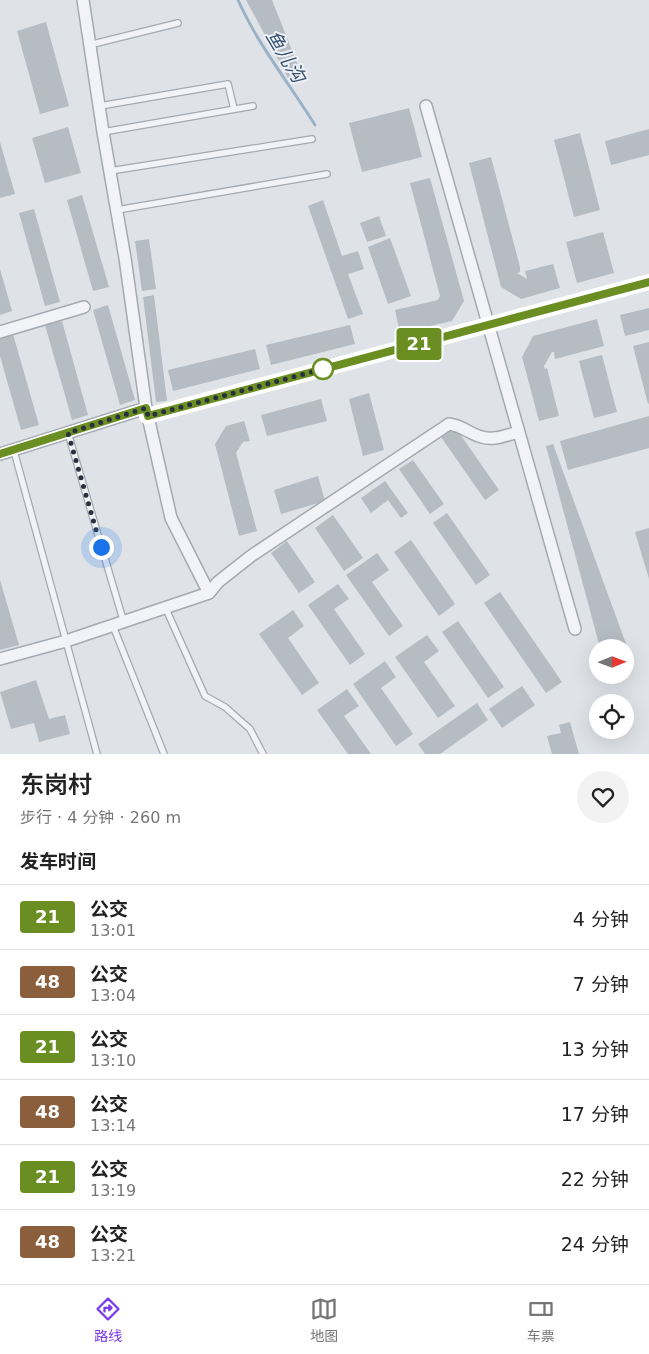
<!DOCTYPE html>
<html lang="zh">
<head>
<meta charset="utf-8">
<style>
  body { margin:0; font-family:"DejaVu Sans","Noto Sans SC",sans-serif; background:#f2f2f2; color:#222; height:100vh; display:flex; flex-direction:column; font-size:19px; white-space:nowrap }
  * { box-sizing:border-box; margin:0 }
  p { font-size:16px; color:#767676 }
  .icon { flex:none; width:28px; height:28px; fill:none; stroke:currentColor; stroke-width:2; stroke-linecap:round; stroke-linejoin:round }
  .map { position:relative; height:754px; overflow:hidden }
  .details { display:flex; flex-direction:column; background:#fff; flex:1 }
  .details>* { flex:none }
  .badge { padding:0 10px; border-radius:4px; font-size:18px; line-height:32px }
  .needle { width:32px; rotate:89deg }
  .fabs { position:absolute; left:589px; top:639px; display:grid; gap:10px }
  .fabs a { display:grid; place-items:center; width:45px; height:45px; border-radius:50%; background:#fff; box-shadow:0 5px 20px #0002; font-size:25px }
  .you { position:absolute; width:25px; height:25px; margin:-12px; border:4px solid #fff; border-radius:50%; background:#1a73e8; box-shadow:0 0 0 8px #1a73e833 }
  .map>.badge { position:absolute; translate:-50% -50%; box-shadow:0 0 0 2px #fff }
  h2 { padding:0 20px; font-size:19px; line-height:45px }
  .round { display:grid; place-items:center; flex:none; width:52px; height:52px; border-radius:26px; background:#f2f2f2 }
  .head { display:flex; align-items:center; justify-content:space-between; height:85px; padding:0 20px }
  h1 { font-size:24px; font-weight:600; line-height:38px }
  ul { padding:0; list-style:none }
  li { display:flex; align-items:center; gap:15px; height:65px; padding:0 20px; border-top:1px solid #e0e0e0 }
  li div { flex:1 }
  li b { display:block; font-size:19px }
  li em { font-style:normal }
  li .badge { min-width:55px; font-weight:700; text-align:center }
  .dock { display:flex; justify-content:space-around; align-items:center; height:70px; border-top:1px solid #e0e0e0; background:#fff; font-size:14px; color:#767676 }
  .dock a { display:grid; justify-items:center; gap:2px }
  .dock .current { color:#7c3aed }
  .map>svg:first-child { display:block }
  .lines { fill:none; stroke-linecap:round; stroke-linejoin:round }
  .stream { stroke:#9bb2c6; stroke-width:3 }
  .building { fill:#b6bcc4 }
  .lane-casing { stroke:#a5aab1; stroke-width:8 }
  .street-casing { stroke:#a5aab1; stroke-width:14 }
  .lane { stroke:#f1f3f6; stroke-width:5.5 }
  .street { stroke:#f1f3f6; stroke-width:11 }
  .secondary { stroke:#fff; stroke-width:16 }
  .line-casing { stroke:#fff; stroke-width:11 }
  .line { stroke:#6b8e23; stroke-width:8 }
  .walk { stroke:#29313e; stroke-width:5; stroke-dasharray:0 9 }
  .stop-dot { fill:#fff; stroke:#6b8e23; stroke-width:2.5 }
  .labels { text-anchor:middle; stroke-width:4; stroke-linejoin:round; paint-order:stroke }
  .water-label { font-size:19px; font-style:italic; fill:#35516f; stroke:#eef1f5 }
</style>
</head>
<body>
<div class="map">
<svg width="649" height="754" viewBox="0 0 649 754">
  <rect width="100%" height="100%" fill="#dfe3e7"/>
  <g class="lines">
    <path class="stream" d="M238,0C258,45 289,83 315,125"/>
  </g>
  <path class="building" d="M246,0H272L301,73L288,78Z
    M46,22L69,106L40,114L17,31Z
    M409,108L422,157L362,172L349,123Z
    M68,127L81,173L45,183L32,138Z
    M649,129V155L611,165L605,141Z
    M580,133L600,210L574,217L554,140Z
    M0,142L15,194L0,198Z
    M491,157L520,267V272L517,273L527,279L525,271L553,264L560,288L521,299L501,287L469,163Z
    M430,178L464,301L452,321L400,333L395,310L438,300L440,296L410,183Z
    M82,195L109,287L93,291L67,200Z
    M323,200L342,256L358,251L364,269L348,274L363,314L348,319L308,206Z
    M34,209L60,302L45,306L19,213Z
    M379,216L386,236L367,242L360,223Z
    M603,232L614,273L577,283L566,242Z
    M390,238L411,296L388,304L368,247Z
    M149,239L156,289L142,291L135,241Z
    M0,269L12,311L0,315Z
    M154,295L167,401L156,402L143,297Z
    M108,305L135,400L120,405L93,310Z
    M649,308V330L625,336L620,315Z
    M597,319L604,346L555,359L554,352H552L544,366L545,369L547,368L559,416L539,421L522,357L533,336Z
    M62,321L88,415L72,420L45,325Z
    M350,325L355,344L271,365L266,345Z
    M13,334L39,425L21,430L0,356V338Z
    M649,342V403L648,404L633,346Z
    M255,349L260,369L173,391L168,370Z
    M602,355L617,412L594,418L579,361Z
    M369,393L384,450L363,456L349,399Z
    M321,399L327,421L267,436L261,415Z
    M649,416V448L568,470L560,441Z
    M244,421L250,441L243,442L236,453L257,531L239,536L215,444L226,426Z
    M455,427L499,490L485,500L441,437Z
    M553,444L629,652L625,653V648H600L546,446Z
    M413,460L444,504L430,514L399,469Z
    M318,476L325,501L281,514L274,490Z
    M385,481L408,513L401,518L388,500L371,513L361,498Z
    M447,513L490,575L476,585L433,523Z
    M333,515L363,558L344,571L315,528Z
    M649,528V579L635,532Z
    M411,540L455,604L439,616L394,552Z
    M287,541L315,582L299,593L271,553Z
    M377,553L389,570L372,582L403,626L389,636L346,575Z
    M0,580L19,645L0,650Z
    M338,584L349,599L334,609L365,654L350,665L308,605Z
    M500,592L562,682L546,693L484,603Z
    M293,610L304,626L288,638L319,683L302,695L259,634Z
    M458,621L504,687L488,698L442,632Z
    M427,635L439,651L424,662L455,706L438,718L395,657Z
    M385,661L396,677L381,688L413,734L396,746L353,684Z
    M36,680L49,719L65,715L70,734L39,742L34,723L11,729L0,692Z
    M522,686L535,705L502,728L489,709Z
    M347,689L359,706L344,716L371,754H348L317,710Z
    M477,703L488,720L440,754H425L418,744Z
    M570,722L579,754H552L547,736L561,733L559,725Z"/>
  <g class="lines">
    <defs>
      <path id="lane" d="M89,45L178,23
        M100,106L228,84L234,109
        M103,132L253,106
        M110,171L312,139
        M117,210L327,174
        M68,433L124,623
        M14,451L97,754
        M166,609L205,696L225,707L250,729L263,754
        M113,626L164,754"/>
      <path id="street" d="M83,0L103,132L125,258L146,408
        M426,106L575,629
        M0,332L84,307
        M0,454L146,408L171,518L209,593
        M0,659L66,641L209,593L218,582L251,556L449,424C463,426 470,434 482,437C493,441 507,435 518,432"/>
    </defs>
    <use href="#lane" class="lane-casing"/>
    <use href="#street" class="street-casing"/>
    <use href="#lane" class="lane"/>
    <use href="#street" class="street"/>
    <path class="secondary" d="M147,416L649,282"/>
  </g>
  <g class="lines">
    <defs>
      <path id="line" d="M0,454L146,408L148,416L649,282"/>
    </defs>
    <use href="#line" class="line-casing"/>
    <use href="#line" class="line"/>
    <path class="walk" d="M101,547L68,433L146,408L148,416L323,369"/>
  </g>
  <circle class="stop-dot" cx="323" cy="369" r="10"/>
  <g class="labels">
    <g class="water-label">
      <text transform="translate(286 56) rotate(59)" y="7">鱼儿沟</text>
    </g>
  </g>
</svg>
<div class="fabs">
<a><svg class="needle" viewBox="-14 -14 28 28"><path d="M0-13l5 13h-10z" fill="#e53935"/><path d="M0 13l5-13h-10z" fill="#767676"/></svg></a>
<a><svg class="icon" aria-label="locate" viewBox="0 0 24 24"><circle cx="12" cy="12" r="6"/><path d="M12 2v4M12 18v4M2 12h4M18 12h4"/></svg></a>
</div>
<div class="you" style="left:101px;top:547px"></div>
<b class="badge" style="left:419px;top:344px;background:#6b8e23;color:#fff">21</b>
</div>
<section class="details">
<div class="head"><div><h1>东岗村</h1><p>步行 · 4 分钟 · 260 m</p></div><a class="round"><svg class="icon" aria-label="heart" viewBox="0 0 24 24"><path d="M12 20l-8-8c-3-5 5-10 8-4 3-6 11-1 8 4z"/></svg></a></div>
<h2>发车时间</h2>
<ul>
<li><span class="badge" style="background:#6b8e23;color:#fff">21</span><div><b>公交</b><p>13:01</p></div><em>4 分钟</em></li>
<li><span class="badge" style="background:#8b5e3c;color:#fff">48</span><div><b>公交</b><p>13:04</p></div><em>7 分钟</em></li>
<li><span class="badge" style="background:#6b8e23;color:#fff">21</span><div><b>公交</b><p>13:10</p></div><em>13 分钟</em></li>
<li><span class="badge" style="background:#8b5e3c;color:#fff">48</span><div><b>公交</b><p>13:14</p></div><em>17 分钟</em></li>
<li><span class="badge" style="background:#6b8e23;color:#fff">21</span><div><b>公交</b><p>13:19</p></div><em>22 分钟</em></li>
<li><span class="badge" style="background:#8b5e3c;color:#fff">48</span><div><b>公交</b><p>13:21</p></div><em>24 分钟</em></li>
</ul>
</section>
<nav class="dock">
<a class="current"><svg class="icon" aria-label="directions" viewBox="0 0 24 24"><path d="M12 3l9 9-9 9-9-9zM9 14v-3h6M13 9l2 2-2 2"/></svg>路线</a>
<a><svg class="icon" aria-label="map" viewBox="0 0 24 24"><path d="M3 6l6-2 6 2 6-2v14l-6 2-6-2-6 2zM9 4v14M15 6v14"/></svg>地图</a>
<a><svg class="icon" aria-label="tickets" viewBox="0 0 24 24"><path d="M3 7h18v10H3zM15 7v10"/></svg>车票</a>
</nav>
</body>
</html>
